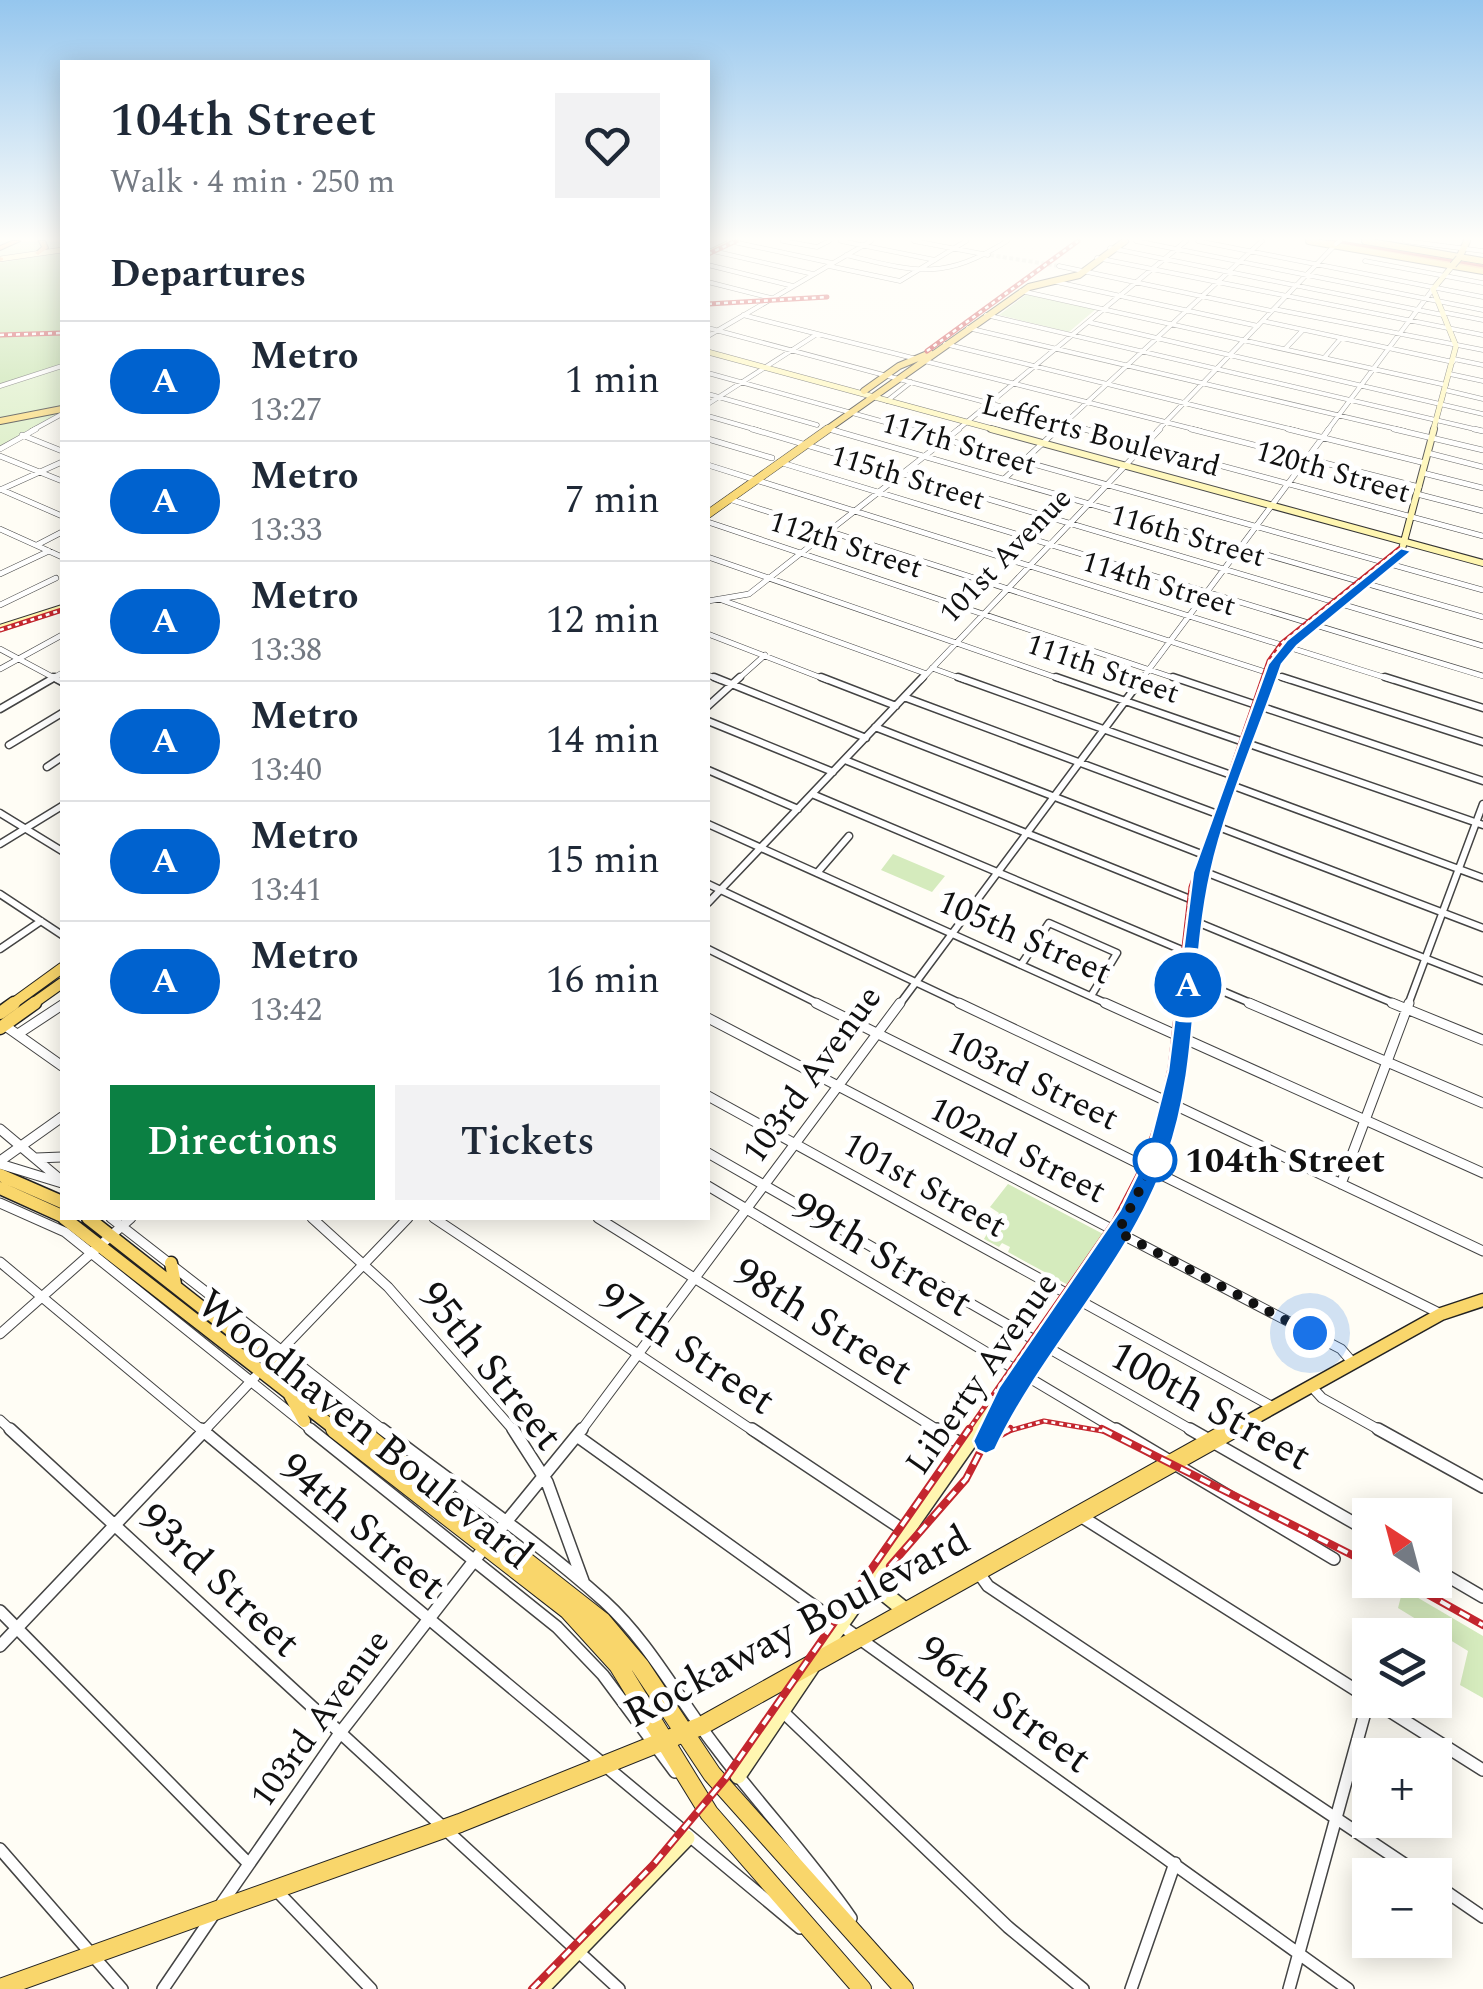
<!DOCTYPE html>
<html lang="en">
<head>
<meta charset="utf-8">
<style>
  body { margin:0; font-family:Spectral,serif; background:#f2f2f3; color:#1f2937; height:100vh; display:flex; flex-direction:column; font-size:38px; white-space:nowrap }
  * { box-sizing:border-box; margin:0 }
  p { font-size:32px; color:#747a83 }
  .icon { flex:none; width:55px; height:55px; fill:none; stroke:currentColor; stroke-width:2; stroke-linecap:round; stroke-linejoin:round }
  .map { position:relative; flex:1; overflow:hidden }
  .side { position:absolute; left:60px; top:60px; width:650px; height:1160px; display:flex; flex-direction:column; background:#fff; border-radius:0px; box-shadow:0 5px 25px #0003 }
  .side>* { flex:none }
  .badge { padding:0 20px; border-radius:32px; font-size:35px; line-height:65px }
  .needle { width:65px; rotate:324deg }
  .buttons { position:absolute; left:1352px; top:1498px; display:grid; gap:20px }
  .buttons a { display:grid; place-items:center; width:100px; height:100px; border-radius:0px; background:#fff; box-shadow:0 5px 25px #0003; font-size:50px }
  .you { position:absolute; width:50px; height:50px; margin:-25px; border:8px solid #fff; border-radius:50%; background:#1a73e8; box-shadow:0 0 0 15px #1a73e833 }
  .map>.badge { position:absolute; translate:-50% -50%; box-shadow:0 0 0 5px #fff }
  h2 { padding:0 50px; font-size:38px; line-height:90px }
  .round { display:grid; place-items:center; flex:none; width:105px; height:105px; border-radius:0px; background:#f2f2f3 }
  .headline { display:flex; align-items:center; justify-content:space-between; height:170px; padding:0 50px }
  h1 { font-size:48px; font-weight:600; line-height:75px }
  .cta { display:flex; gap:20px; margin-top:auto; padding:20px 50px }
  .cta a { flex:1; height:115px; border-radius:0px; background:#0b8043; color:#fff; font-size:40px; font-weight:600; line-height:115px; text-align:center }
  .cta a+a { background:#f2f2f3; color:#1f2937 }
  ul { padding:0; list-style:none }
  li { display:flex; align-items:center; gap:30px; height:120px; padding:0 50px; border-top:2px solid #e0e1e3 }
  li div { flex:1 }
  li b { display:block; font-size:38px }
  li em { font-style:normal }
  li .badge { min-width:110px; font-weight:700; text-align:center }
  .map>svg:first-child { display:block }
  .green { fill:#d5ebbd }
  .forest { fill:#b9dc9c }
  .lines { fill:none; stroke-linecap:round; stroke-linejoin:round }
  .street-tunnel { stroke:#dbdad3; stroke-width:4; stroke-dasharray:4 2.5; stroke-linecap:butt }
  .street-far4-casing { stroke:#444; stroke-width:5 }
  .street-far3-casing { stroke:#444; stroke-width:6 }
  .street-far2-casing { stroke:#444; stroke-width:9 }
  .street-far1-casing { stroke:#444; stroke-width:11 }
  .street-casing { stroke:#444; stroke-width:14 }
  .secondary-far4-casing { stroke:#333; stroke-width:6 }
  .secondary-far3-casing { stroke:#333; stroke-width:8 }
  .secondary-far2-casing { stroke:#333; stroke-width:11 }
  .secondary-far1-casing { stroke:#333; stroke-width:14 }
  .secondary-casing { stroke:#333; stroke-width:18 }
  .primary-far4-casing { stroke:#222; stroke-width:8 }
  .primary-far3-casing { stroke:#222; stroke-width:9 }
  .primary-far2-casing { stroke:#222; stroke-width:12 }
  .primary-far1-casing { stroke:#222; stroke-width:15 }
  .primary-casing { stroke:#222; stroke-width:20 }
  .highway-casing { stroke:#222; stroke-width:2 }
  .street-far4 { stroke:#fff; stroke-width:4 }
  .street-far3 { stroke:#fff; stroke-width:5 }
  .street-far2 { stroke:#fff; stroke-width:6 }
  .street-far1 { stroke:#fff; stroke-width:9 }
  .street { stroke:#fff; stroke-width:11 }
  .secondary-far4 { stroke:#fff6b0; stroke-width:5 }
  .secondary-far3 { stroke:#fff6b0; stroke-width:6 }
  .secondary-far2 { stroke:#fff6b0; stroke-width:9 }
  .secondary-far1 { stroke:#fff6b0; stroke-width:11 }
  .secondary { stroke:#fff6b0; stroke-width:15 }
  .primary-far4 { stroke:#f9d66b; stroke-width:6 }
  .primary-far3 { stroke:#f9d66b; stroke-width:8 }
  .primary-far2 { stroke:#f9d66b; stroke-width:10 }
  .primary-far1 { stroke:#f9d66b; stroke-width:12 }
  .primary { stroke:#f9d66b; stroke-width:18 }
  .highway { fill:#f5a25d; fill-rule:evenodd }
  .tram { stroke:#c4262e; stroke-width:2.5 }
  .rail-far1-casing { stroke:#c4262e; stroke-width:5 }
  .rail-casing { stroke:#c4262e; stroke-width:8 }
  .rail-far1 { stroke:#fff; stroke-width:2.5; stroke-dasharray:4; stroke-linecap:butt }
  .rail { stroke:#fff; stroke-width:4; stroke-dasharray:11; stroke-linecap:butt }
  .street-bridge-casing { stroke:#444; stroke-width:5; stroke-linecap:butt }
  .primary-bridge-casing { stroke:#222; stroke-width:8; stroke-linecap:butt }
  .street-bridge { stroke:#fff; stroke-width:4 }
  .primary-bridge { stroke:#f9d66b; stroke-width:6 }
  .line { fill:#0062cf; stroke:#fff; stroke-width:2.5 }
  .walk { stroke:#111; stroke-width:10; stroke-dasharray:0 18 }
  .stop-dot { fill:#fff; stroke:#0062cf; stroke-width:5 }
  .labels { text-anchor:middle; stroke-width:10; stroke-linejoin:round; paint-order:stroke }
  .far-street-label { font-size:30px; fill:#111; stroke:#fff }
  .street-label { font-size:35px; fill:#111; stroke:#fff }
  .stop-label { font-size:35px; font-weight:bold; fill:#111; stroke:#fff; text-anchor:start }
  .near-street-label { font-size:42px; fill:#111; stroke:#fff }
</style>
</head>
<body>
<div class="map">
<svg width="1483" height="1989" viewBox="0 0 1483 1989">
  <rect width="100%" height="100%" fill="#fffdf5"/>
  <path class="green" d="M0,241H62V411L0,446Z
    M1027,294L1096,309L1069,332L999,315Z
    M893,854L945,876L932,892L881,870Z
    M1008,1184L1105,1235L1070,1286L1008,1252L1010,1247L1002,1243L999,1247L984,1239L999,1213L990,1207Z
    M1403,1589L1483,1636V1698L1460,1685L1468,1651L1398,1608Z"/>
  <path class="forest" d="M62,252V331L0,333V263Z
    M62,334V365L0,384V337Z"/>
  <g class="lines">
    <path class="street-tunnel" d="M990,255L1059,266"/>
    <defs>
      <path id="street-far4" d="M729,241L832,263
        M783,241L817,247L829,241
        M841,241L935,260
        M914,241L988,255
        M1136,241L1483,310
        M1198,241L1483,297
        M1405,241L1483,251
        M1110,248L1443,315
        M713,251L813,274
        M846,255C916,272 943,281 1007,241
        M1097,258L1483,335
        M1365,261L1483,283
        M708,265L793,286
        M829,266L900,281L966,241
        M1059,266L1272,311
        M1052,281L1258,326
        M708,282L771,298
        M1021,291L1446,385
        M1274,309L1483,350
        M1442,312L1483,320
        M743,315L1201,431
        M986,315L1483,431
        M1263,321L1453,362
        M1088,322L1483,414
        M708,328L1093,431
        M968,328L1405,431
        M708,336L871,241
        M945,344L1298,431
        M1285,349L1303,330
        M1324,358L1341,338
        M1454,359L1483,365
        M708,373L917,431
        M1450,374L1483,381
        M0,386L62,366
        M1445,390L1483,399
        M708,394L817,425
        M887,401L911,382
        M708,404L817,334
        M708,416L760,431
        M826,428L838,431
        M31,431L62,414
        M956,431L1186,241
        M1056,431L1262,241
        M1157,431L1336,244
        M1327,431L1433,289"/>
      <path id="street-far3" d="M752,429L1483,646
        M829,429L1483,617
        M908,429L1483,590
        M1084,429L1483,536
        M1191,429L1419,487
        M1288,429L1425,463
        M1394,429L1483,450
        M1474,429L1483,431
        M22,435L62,451
        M708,439L772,458
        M0,449L36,429
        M1428,453L1483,467
        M0,456L62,481
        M779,462L1483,676
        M708,465L1393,680
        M1423,473L1483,488
        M1004,479L1058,429
        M0,489L62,516
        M0,490L62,462
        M1417,494L1483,511
        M729,499L1290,680
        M708,522L1180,680
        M0,529L62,557
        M37,545L62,532
        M708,557L1063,680
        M0,574L49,551
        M719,599L927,674
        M708,601L749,594L959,429
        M0,605L56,578
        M708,634L827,680
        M0,649L58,680
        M932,668L965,680
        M0,669L62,635
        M708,675L720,680
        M50,680L62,673
        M737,680L765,655
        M921,680L1160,429
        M1141,680L1329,429"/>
      <path id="street-far2" d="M53,677L62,682
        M714,677L866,738
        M821,677L896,706
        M958,677L1234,776
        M1056,677L1483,825
        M1173,677L1483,781
        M1282,677L1483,742
        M1385,677L1483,708
        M904,697L1220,815
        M708,706L740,677
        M0,709L55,677
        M708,721L833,772
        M875,727L1204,855
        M9,745L62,713
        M845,760L1195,901
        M47,767L62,757
        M708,770L798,809
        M1231,785L1483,878
        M812,794L1189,953
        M0,813L62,851
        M708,824L1110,1005
        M1216,826L1483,928
        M0,844L62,806
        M1200,870L1483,981
        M817,873L849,836
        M708,884L964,1005
        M0,894L62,935
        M708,903L923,677
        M1192,920L1398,1005
        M0,949L41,921
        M708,949L821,1005
        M1021,965L1049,923L1117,953L1091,996
        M1187,976L1255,1005
        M899,1005L1143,677
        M1408,1005L1483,804"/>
      <path id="street-far1" d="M816,1003L1441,1314
        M959,1003L1483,1251
        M1105,1003L1483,1173
        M1249,1003L1483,1103
        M1392,1003L1483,1040
        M708,1018L1341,1349L1353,1363
        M4,1025L62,1066
        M18,1034L62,1005
        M708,1096L1273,1407
        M0,1129L62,1181
        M708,1153L1195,1432
        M36,1158L62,1157
        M0,1161L62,1117
        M0,1164L62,1183
        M1341,1184L1409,1003
        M708,1186L1120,1432
        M0,1203L65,1232L314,1432
        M111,1218L386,1432
        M312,1218L388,1287L515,1432
        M434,1218L755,1432
        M598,1218L941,1432
        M0,1262L204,1432
        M0,1334L131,1218
        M268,1364L408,1218
        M1311,1386L1322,1398L1383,1432
        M0,1420L13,1432
        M203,1432L255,1377
        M580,1432L900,1003"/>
      <path id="street" d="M10,1429L619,1989
        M201,1429L800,1928
        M310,1429L557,1627L603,1675L675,1772
        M382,1429C456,1486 535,1539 604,1601C649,1642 678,1698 715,1746C759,1805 809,1857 851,1918
        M513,1429L547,1482L583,1581
        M752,1429L905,1531
        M937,1429L966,1447
        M1116,1429L1334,1559
        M1190,1429L1370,1532
        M1378,1429L1483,1487
        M577,1436L1348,1989
        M1082,1517L1370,1699
        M493,1538L582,1429
        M1435,1569L1483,1597
        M978,1572L988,1586L1421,1875
        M0,1611L249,1864
        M0,1646L206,1429
        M1372,1700L1483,1770
        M782,1711L1008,1927L1083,1989
        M0,1849L122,1989
        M1435,1884L1483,1917
        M276,1890L371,1989
        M222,1903L340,1733L484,1548
        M163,1989L214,1914
        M1131,1989L1175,1863
        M1289,1989L1369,1698"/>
      <path id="secondary-far4" d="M708,253L733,241
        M0,259L62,250
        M708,352L1000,431
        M1433,431L1456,346L1433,289L1453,265"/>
      <path id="secondary-far3" d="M991,429L1483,563
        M0,628L62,608
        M1268,680L1283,646L1402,549L1434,429"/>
      <path id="secondary-far2" d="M1184,1005L1200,870L1269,677"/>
      <path id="secondary-far1" d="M976,1432L1140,1197L1172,1103L1184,1003"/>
      <path id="secondary" d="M870,1582L906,1611
        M820,1654L978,1429
        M738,1776L811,1668
        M541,1989L687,1838"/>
      <path id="primary-far4" d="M1309,241L1483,271
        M1365,241L1483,261
        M1459,258L1467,241
        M864,391L899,366L930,353
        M0,421L62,409
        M825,431L1029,287L1079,275L1125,241"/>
      <path id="primary-far3" d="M708,514L828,429"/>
      <path id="primary-far2" d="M11,1005L62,968
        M31,1005L62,983"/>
      <path id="primary-far1" d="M0,1013L14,1003
        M0,1028L35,1003
        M0,1175L62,1202
        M0,1188L62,1216
        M64,1218L339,1432
        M88,1218L360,1432
        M171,1263L175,1284
        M290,1395L304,1421
        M1229,1432L1441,1314L1483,1300"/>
      <path id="primary" d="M335,1429L568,1610L618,1665L709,1813L862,1989
        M357,1429L602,1621L640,1666L712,1774L904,1989
        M0,1988L460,1823L701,1726L1233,1429"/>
      <path id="highway" d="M12,241H20L0,250V246Z
        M39,241H45L48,248L38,255L35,253L42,247Z
        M1325,241H1337L1483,265V269Z
        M0,257L3,258V260L0,261Z"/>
    </defs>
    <use href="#street-far4" class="street-far4-casing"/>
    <use href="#street-far3" class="street-far3-casing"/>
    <use href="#street-far2" class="street-far2-casing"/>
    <use href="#street-far1" class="street-far1-casing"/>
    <use href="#street" class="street-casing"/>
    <use href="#secondary-far4" class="secondary-far4-casing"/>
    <use href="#secondary-far3" class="secondary-far3-casing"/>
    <use href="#secondary-far2" class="secondary-far2-casing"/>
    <use href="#secondary-far1" class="secondary-far1-casing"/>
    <use href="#secondary" class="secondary-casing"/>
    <use href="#primary-far4" class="primary-far4-casing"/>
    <use href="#primary-far3" class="primary-far3-casing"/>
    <use href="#primary-far2" class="primary-far2-casing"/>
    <use href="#primary-far1" class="primary-far1-casing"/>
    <use href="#primary" class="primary-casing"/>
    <use href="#highway" class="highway-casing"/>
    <use href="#street-far4" class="street-far4"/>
    <use href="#street-far3" class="street-far3"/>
    <use href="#street-far2" class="street-far2"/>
    <use href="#street-far1" class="street-far1"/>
    <use href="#street" class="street"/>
    <use href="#secondary-far4" class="secondary-far4"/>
    <use href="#secondary-far3" class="secondary-far3"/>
    <use href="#secondary-far2" class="secondary-far2"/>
    <use href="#secondary-far1" class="secondary-far1"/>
    <use href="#secondary" class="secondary"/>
    <use href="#primary-far4" class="primary-far4"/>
    <use href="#primary-far3" class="primary-far3"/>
    <use href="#primary-far2" class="primary-far2"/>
    <use href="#primary-far1" class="primary-far1"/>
    <use href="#primary" class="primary"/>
    <use href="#highway" class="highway"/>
    <path class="tram" d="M1335,241L1483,266"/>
    <defs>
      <path id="rail-far1" d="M708,254L736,241
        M708,304L827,297
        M0,335L62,333
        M927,351L1078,241
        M0,630L62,610
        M967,1432L1114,1221L1139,1173L1160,1115L1170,1068L1191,887L1269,661L1282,643L1399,549
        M990,1432L1011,1391
        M1005,1432L1044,1421L1108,1432"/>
      <path id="rail" d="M1102,1429L1370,1564
        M983,1444L1010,1429
        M890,1566L966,1479L992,1429
        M1402,1580L1483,1625
        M532,1989L653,1865L725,1779L969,1429"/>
    </defs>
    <use href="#rail-far1" class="rail-far1-casing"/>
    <use href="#rail" class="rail-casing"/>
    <use href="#rail-far1" class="rail-far1"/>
    <use href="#rail" class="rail"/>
    <defs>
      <path id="street-bridge" d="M1336,244L1340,241"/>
      <path id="primary-bridge" d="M1453,265L1459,258"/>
    </defs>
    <use href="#street-bridge" class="street-bridge-casing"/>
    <use href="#primary-bridge" class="primary-bridge-casing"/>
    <use href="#street-bridge" class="street-bridge"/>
    <use href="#primary-bridge" class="primary-bridge"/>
  </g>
  <linearGradient id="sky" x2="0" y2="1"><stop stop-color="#95c6ee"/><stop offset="0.46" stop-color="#fffefa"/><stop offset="1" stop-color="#fffefa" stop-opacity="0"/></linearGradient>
  <rect width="1483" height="519" fill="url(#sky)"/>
  <path class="line" d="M1401,548L1412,551L1297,646L1282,664C1259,731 1226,804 1211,872C1190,966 1200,1065 1167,1157C1130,1264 1043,1348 995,1450L986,1454L977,1450L973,1441L999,1387L1120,1210L1146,1157L1168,1071L1193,872L1268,664L1287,640Z"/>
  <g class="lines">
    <path class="walk" d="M1155,1160L1118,1232L1310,1333"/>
  </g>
  <circle class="stop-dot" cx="1155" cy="1160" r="20"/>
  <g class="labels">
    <g class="far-street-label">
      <text transform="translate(1101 435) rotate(15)" y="10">Lefferts Boulevard</text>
      <text transform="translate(959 443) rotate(16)" y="10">117th Street</text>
      <text transform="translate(1333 471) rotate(16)" y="10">120th Street</text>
      <text transform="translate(908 477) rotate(17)" y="10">115th Street</text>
      <text transform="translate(1188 535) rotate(16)" y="10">116th Street</text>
      <text transform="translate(846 544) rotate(18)" y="10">112th Street</text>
      <text transform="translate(1005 555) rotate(-46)" y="10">101st Avenue</text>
      <text transform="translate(1159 583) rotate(17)" y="10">114th Street</text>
      <text transform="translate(1103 668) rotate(19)" y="10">111th Street</text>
    </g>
    <g class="street-label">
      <text transform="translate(1025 936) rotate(24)" y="12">105th Street</text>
      <text transform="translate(811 1074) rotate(-54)" y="12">103rd Avenue</text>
      <text transform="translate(1033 1079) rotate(26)" y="12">103rd Street</text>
      <text transform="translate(1018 1149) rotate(27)" y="12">102nd Street</text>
      <text transform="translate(925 1184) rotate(29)" y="12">101st Street</text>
      <text transform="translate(981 1373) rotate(-55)" y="12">Liberty Avenue</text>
      <text transform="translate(319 1718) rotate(-54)" y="12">103rd Avenue</text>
    </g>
    <g class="stop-label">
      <text x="1185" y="1172">104th Street</text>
    </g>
    <g class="near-street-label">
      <text transform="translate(883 1253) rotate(31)" y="15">99th Street</text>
      <text transform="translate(824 1320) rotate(32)" y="15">98th Street</text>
      <text transform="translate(688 1347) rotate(34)" y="15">97th Street</text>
      <text transform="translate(492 1365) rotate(51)" y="15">95th Street</text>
      <text transform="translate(1211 1404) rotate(29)" y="15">100th Street</text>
      <text transform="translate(366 1428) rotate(39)" y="15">Woodhaven Boulevard</text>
      <text transform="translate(364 1525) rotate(40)" y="15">94th Street</text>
      <text transform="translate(221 1579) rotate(43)" y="15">93rd Street</text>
      <text transform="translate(796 1625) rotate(-28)" y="15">Rockaway Boulevard</text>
      <text transform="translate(1006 1703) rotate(36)" y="15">96th Street</text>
    </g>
  </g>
</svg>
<div class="buttons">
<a><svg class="needle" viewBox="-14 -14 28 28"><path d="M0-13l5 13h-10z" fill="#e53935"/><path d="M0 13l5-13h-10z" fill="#747a83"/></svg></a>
<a><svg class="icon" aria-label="layers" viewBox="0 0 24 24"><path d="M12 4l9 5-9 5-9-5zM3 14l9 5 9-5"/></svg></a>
<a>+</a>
<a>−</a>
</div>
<div class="you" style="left:1310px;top:1333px"></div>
<b class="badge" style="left:1188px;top:985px;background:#0062cf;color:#fff">A</b>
<section class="side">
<div class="headline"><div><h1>104th Street</h1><p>Walk · 4 min · 250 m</p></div><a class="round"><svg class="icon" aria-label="heart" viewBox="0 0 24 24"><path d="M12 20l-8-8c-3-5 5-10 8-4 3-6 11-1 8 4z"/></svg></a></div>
<h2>Departures</h2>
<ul>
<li><span class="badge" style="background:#0062cf;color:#fff">A</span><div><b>Metro</b><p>13:27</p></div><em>1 min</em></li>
<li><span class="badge" style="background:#0062cf;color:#fff">A</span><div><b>Metro</b><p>13:33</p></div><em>7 min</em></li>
<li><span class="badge" style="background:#0062cf;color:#fff">A</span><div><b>Metro</b><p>13:38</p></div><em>12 min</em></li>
<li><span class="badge" style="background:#0062cf;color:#fff">A</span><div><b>Metro</b><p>13:40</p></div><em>14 min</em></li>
<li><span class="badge" style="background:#0062cf;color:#fff">A</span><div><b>Metro</b><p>13:41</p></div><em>15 min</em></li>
<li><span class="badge" style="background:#0062cf;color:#fff">A</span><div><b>Metro</b><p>13:42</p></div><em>16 min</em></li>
</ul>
<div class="cta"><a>Directions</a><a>Tickets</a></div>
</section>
</div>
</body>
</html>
